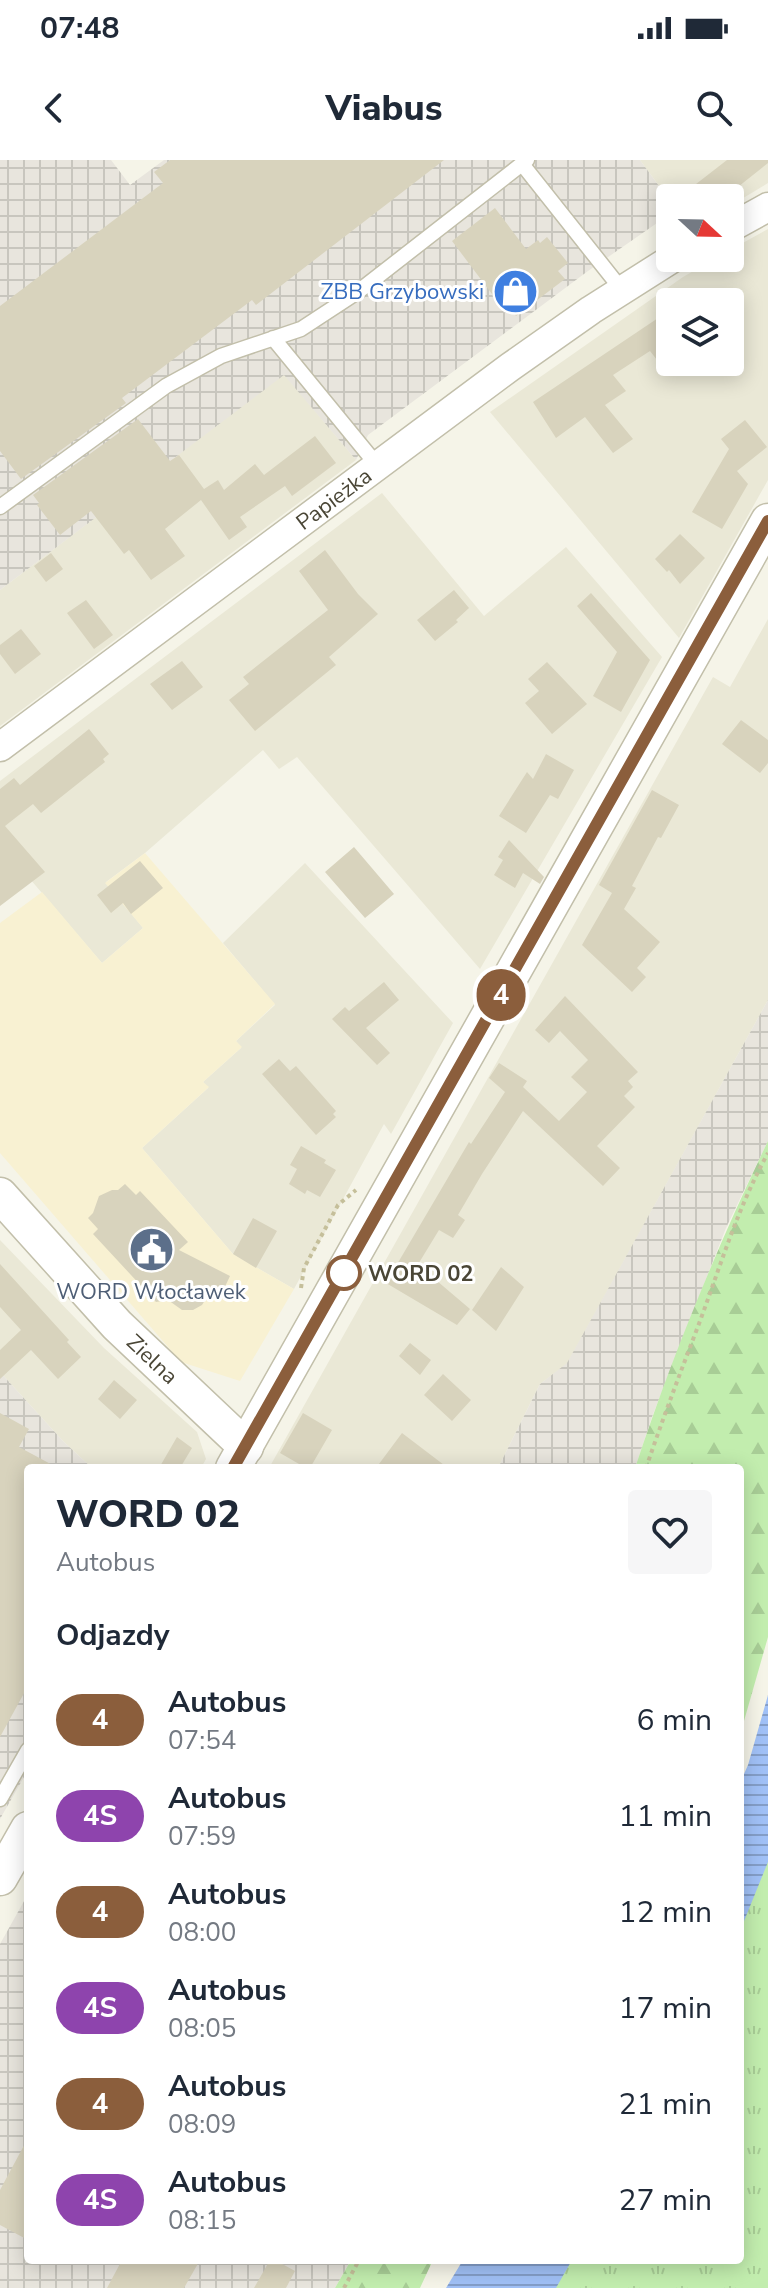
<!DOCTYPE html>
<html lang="pl">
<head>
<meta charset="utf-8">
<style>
  body { margin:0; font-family:"Nunito Sans",sans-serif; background:#f6f6f7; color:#1f2937; height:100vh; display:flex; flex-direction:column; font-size:30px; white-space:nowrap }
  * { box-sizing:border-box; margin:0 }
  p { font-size:26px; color:#747a83 }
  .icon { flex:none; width:44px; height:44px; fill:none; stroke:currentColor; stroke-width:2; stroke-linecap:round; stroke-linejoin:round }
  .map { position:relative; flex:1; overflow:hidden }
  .side { position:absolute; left:24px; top:1304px; width:720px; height:800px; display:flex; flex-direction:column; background:#fff; border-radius:8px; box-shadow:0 4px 20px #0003 }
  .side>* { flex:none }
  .badge { padding:0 16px; border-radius:26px; font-size:28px; line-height:52px }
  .needle { width:52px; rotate:112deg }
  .buttons { position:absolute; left:656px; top:24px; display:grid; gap:16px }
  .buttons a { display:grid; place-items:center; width:88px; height:88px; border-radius:8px; background:#fff; box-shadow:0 4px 20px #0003; font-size:40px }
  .map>.badge { position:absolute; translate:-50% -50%; box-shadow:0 0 0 4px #fff }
  h2 { padding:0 32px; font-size:30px; line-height:72px }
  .round { display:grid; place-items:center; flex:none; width:84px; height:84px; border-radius:8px; background:#f6f6f7 }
  .overview { display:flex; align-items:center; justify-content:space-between; height:136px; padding:0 32px }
  h1 { font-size:38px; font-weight:800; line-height:60px }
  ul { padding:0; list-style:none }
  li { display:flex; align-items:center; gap:24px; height:96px; padding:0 32px }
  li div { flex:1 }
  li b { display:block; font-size:30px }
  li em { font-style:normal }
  li .badge { min-width:88px; font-weight:700; text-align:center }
  .status { display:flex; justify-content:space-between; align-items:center; height:56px; padding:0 40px; background:#fff; direction:ltr }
  .status svg { height:22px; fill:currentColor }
  header { display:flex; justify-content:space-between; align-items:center; height:104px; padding:0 32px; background:#fff; font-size:36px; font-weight:800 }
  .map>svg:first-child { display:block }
  .residential { fill:#eae8d6; fill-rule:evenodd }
  .commercial { fill:#f8f1d2 }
  .industrial { fill:url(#industrial-grid) }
  .forest { fill:url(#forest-firs) }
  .park { fill:url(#park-tufts) }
  .water { fill:url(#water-rules) }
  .building { fill:#d8d3bd }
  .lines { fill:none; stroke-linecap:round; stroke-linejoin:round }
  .service-casing { stroke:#c2bfaa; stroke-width:17 }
  .minor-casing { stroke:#c2bfaa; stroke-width:31 }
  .tertiary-casing { stroke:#c2bfaa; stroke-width:37 }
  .path { stroke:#c5bf9a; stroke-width:4; stroke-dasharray:4 4; stroke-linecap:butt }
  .service { stroke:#fff; stroke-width:14 }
  .minor { stroke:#fff; stroke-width:28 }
  .tertiary { stroke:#fff; stroke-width:34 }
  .line-casing { stroke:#fff; stroke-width:18 }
  .line { stroke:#8b5e3c; stroke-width:12 }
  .stop-dot { fill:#fff; stroke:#8b5e3c; stroke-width:4 }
  .labels { text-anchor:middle; stroke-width:6; stroke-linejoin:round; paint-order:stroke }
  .shop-label { font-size:22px; fill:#366cbe; stroke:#fff; text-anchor:end }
  .street-label { font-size:22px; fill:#4a4636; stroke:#fff }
  .stop-label { font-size:22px; font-weight:bold; fill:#4a4636; stroke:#fff; text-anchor:start }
  .service-label { font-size:22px; fill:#4e5e75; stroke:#fff }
</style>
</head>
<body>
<div class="status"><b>07:48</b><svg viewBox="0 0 49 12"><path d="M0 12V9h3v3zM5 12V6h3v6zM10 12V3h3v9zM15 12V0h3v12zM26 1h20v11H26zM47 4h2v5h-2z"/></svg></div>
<header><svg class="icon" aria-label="back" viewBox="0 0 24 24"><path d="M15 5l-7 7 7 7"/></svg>Viabus<svg class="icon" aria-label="search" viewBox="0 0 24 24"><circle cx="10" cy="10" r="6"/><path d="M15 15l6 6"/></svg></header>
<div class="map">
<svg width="768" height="2128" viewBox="0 0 768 2128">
  <defs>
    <pattern id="industrial-grid" width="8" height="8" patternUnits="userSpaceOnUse" patternTransform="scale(2)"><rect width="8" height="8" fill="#e8e5dd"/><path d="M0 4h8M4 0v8" fill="none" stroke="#c8c6be"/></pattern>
    <pattern id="forest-firs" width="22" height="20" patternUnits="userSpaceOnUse" patternTransform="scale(2)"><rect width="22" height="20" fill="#c2edae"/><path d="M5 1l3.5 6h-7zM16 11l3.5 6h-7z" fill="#a8cd96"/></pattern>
    <pattern id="park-tufts" width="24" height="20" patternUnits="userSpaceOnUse" patternTransform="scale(2)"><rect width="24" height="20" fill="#c2edae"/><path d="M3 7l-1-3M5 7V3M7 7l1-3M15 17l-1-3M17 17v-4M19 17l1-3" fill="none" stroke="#a8cd96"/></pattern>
    <pattern id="water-rules" width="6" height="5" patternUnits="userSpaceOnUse" patternTransform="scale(2)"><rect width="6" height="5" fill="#a0c0f6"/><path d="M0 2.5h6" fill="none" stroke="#849ec8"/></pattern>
  </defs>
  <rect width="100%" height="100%" fill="#f5f4e8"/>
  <path class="residential" d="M640,0H768V23L730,46V38H670V41Z
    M768,69V320L679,478L490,252L683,117L716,98H730V90ZM670,142H730V202H670Z
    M284,214L356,300L0,566V430Z
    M382,333L484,456L566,387L662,497L480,809L297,597L279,609L263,590L145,693L106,722L143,768L102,803L0,684V621Z
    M768,459V840L567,1204L540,1224L498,1308H269L713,517L730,527Z
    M305,703L453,863L391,974L384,964L294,1129L233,1094L142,988L208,928L203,922L241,888L236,881L275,845L223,783Z
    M0,1080L104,1188L197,1272L206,1299L201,1308H92L63,1281L0,1212Z"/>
  <path class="commercial" d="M145,693L275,844L236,881L242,887L203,922L209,927L142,988L233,1094L294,1129L240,1221L181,1202L0,993V763L42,732L102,803L143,768L105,723Z"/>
  <path class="industrial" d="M0,0H111L130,25L164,0H640L670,41V54L588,111L368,275L356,300L284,215L0,430Z
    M768,840V981L726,1068L652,1257L635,1308H498L540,1224L567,1203Z
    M0,1212L63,1281L92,1308H28V1610L0,1659Z
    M28,1734V2100H351L335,2128H0V1784Z"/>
  <path class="forest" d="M768,981V1477L740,1575V1308H635C672,1196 717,1087 768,981Z
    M351,2100H433L420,2128H335Z"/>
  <path class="park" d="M768,1580V2128H465L482,2100H740V1646Z"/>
  <path class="water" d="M768,1535V1702L740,1771V1623L748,1605Z
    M463,2100H572L556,2128H446Z"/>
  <path class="building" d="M170,0H444L256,145L252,140L122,238L126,243L21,319L0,291V146L163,23L154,12Z
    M727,0H768V3L724,38H678Z
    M495,48L526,89L538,80L540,83L547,77L568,103L558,111L565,119L516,156L503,139L498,142L452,81Z
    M670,150V191L657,200L650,191L613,215L626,231L605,245L633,279L613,293L585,257L556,278L533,242Z
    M138,259L170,301L179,295L204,329L218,320L224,330L255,304L264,315L315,276L336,303L292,336L285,326L240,357L247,367L229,380L201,340L165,369L185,396L151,420L129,390L124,394L91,351L60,375L37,345L39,343L33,335Z
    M745,260L767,287L737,311L748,324L722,369L692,352L729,289L721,279Z
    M680,374L705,398L680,424L669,410L667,412L655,399Z
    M325,390L358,434L378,454L329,497L336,505L255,571L229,540L249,524L243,517L328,450L299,411Z
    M51,393L63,409L46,422L34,406Z
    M454,430L469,448L456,460L458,462L435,481L417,460Z
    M591,433L650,500L621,552L593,536L617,492L577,446Z
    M86,440L113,475L94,489L67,453Z
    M21,469L41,494L15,514L0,494V485Z
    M182,501L203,527L172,550L150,524Z
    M547,502L587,544L552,574L525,543L539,531L528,519Z
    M741,560L768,580V603L760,613L722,584Z
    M89,569L109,594L103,599L105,602L41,653L33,644L5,666L45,712L0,746V629L14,618L20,625Z
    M546,594L574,610L558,639L550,635L526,673L499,656L527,612L533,619Z
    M652,630L679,645L661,678L658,677L632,726L636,728L624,749L660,782L637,808L646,817L632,832L582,785L612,733L599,725Z
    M509,680L544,717L540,724L523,713L515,728L494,715L503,700L498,697Z
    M354,687L394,734L365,758L325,712Z
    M140,701L163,728L131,754L123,743L111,753L97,735Z
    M384,822L399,840L366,868L390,893L377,905L332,859L345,847L349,851Z
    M565,836L638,912L628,921L633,927L624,936L635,947L597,986L620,1008L603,1026L523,951L482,1014L458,1055L465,1060L453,1078L439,1070L417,1106L430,1115L470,1149L457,1165L386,1123L469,982L471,984L505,932L489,918L499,903L527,921L523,927L559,961L587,932L571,917L588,900L560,871L549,883L535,870Z
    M279,899L290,911L296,906L336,951L333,954L336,957L316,975L262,914Z
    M301,986L326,1000L324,1003L336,1010L320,1037L307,1030L305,1034L289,1024L297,1009L290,1005Z
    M125,1024L136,1035L140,1031L188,1082L179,1090L230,1116L222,1133L209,1134L202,1145L193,1150H182L168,1140L156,1142L93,1074L98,1069L88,1058L93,1053L99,1036L112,1030H118Z
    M253,1058L277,1071L256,1108L233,1094Z
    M0,1104L69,1180L67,1182L81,1197L58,1219L31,1190L0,1219V1190L21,1170L0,1147Z
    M501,1107L524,1127L496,1171L472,1150Z
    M410,1183L431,1200L420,1215L399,1196Z
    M443,1214L471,1240L452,1261L424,1235Z
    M114,1220L137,1240L120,1259L98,1239Z
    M0,1253L29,1269L19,1287L58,1308H28V1526L0,1577Z
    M303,1253L332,1270L310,1308H306L280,1293Z
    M402,1273L448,1308H376Z
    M177,1277L192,1288L180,1308H159Z
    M28,1978V2080L0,2065V2030Z
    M122,2100H200L184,2128H107Z
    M270,2100H275L295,2111L286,2128H254Z"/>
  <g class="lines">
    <defs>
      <path id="service" d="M522,4L622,130
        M273,178L377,305
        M0,347L166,226L221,196L301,169L359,131L527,0
        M0,1639L28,1590"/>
      <g id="minor">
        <path d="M730,68L768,47"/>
        <path id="s1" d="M0,587L510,207L591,150L673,98"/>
      </g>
      <g id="tertiary">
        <path id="s2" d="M0,1035L117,1165L246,1287"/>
        <path d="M233,1308L768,361"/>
        <path d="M0,1718L28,1669"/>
      </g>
    </defs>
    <use href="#service" class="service-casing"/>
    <use href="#minor" class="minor-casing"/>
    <use href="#tertiary" class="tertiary-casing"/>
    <path class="path" d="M301,1128L304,1108L338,1045L356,1030
      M646,1308C662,1261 679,1216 697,1169C720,1108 736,1051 768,993
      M344,2128L359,2100"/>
    <use href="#service" class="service"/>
    <use href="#minor" class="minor"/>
    <use href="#tertiary" class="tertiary"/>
  </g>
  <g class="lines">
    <defs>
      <path id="line" d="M233,1308L768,361"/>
    </defs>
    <use href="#line" class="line-casing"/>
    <use href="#line" class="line"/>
  </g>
  <defs>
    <symbol id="shop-disc" viewBox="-11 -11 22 22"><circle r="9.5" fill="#3f7fe0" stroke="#fff"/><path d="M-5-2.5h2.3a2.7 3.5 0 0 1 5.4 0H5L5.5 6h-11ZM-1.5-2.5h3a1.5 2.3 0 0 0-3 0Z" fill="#fff"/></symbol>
    <symbol id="civic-disc" viewBox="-11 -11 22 22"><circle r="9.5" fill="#5c6f8a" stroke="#fff"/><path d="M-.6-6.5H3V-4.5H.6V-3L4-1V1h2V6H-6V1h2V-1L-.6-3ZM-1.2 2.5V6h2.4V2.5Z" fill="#fff"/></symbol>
  </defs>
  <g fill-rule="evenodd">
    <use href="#shop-disc" x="490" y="106" width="51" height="51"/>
    <use href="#civic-disc" x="126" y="1064" width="51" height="51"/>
  </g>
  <circle class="stop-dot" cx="344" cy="1113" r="16"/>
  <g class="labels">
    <g class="shop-label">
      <text x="484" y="139">ZBB Grzybowski</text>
    </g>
    <g class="street-label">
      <text dy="8" stroke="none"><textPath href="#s1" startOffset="416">Papieżka</textPath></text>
      <text dy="8" stroke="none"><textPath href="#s2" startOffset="224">Zielna</textPath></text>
    </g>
    <g class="stop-label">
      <text x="368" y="1121">WORD 02</text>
    </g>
    <g class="service-label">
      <text x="151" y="1139">WORD Włocławek</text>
    </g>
  </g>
</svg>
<div class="buttons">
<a><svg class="needle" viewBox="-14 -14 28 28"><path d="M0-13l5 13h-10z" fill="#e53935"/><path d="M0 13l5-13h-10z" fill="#747a83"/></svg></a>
<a><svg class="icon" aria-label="layers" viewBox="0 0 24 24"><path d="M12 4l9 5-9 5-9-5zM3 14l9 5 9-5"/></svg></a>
</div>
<b class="badge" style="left:501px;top:835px;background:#8b5e3c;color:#fff">4</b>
<section class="side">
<div class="overview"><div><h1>WORD 02</h1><p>Autobus</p></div><a class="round"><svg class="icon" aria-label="heart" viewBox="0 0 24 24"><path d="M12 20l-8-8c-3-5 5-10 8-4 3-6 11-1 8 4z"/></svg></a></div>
<h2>Odjazdy</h2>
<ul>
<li><span class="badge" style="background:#8b5e3c;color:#fff">4</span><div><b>Autobus</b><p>07:54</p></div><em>6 min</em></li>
<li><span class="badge" style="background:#8e44ad;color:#fff">4S</span><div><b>Autobus</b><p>07:59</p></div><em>11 min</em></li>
<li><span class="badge" style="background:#8b5e3c;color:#fff">4</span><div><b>Autobus</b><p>08:00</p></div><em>12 min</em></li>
<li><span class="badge" style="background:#8e44ad;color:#fff">4S</span><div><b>Autobus</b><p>08:05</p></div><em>17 min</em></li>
<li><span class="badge" style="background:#8b5e3c;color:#fff">4</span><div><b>Autobus</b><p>08:09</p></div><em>21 min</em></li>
<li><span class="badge" style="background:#8e44ad;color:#fff">4S</span><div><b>Autobus</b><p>08:15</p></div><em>27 min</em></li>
</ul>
</section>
</div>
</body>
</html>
